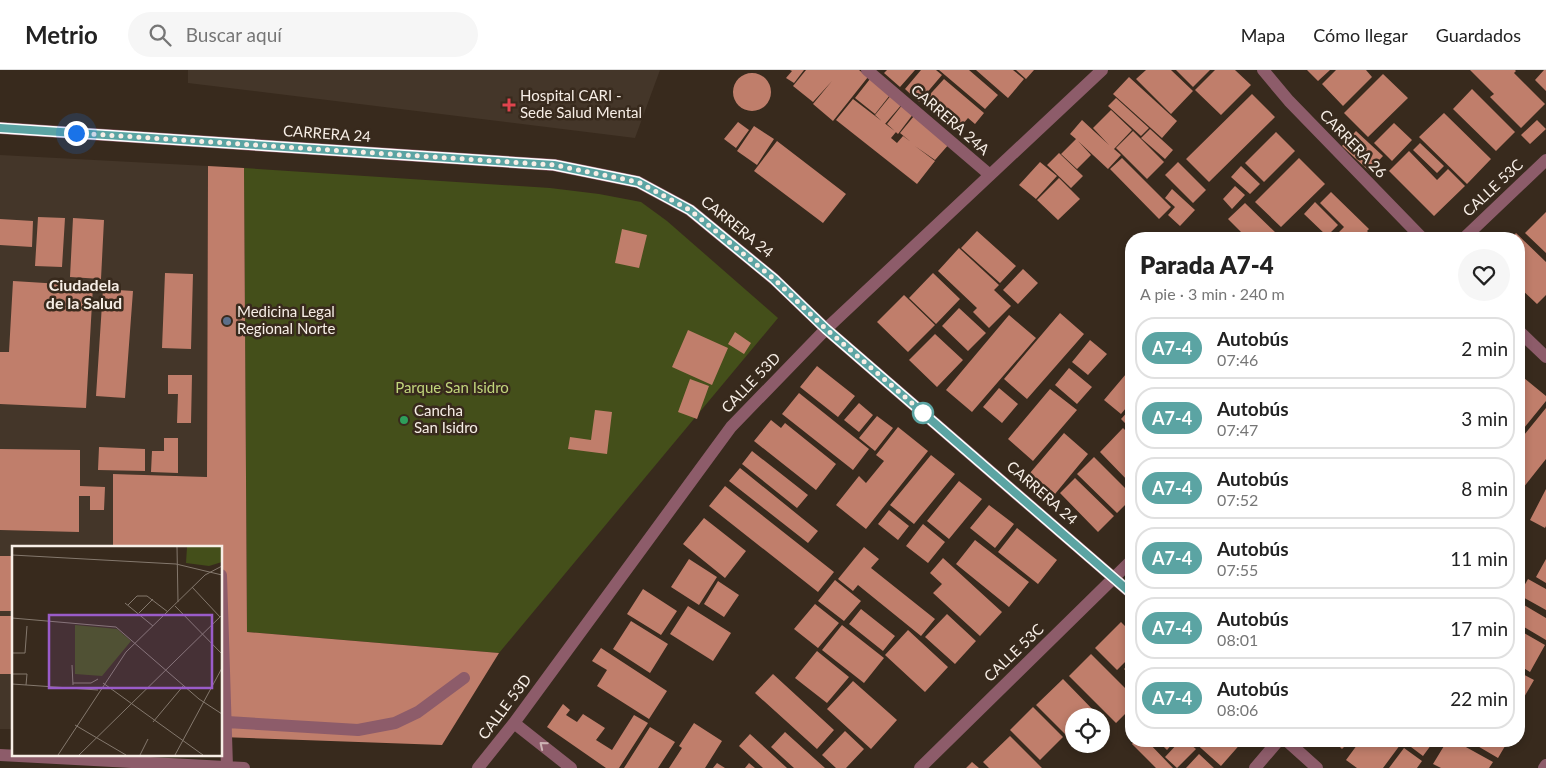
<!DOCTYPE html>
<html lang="es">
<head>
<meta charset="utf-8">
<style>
  body { margin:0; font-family:Lato,sans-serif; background:#f6f6f6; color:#222; height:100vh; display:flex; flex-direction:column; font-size:19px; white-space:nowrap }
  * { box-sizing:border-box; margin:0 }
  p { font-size:16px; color:#767676 }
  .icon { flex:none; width:28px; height:28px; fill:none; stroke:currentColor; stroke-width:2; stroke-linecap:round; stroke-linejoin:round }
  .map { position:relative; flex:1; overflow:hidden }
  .drawer { position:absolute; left:1125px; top:162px; width:400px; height:515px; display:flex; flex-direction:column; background:#fff; border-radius:20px; box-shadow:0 2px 8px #0003 }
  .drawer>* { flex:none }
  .badge { padding:0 10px; border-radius:16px; font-size:18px; line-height:32px }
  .fabs { position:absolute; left:1065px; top:638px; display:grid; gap:10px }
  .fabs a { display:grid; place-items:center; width:45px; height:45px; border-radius:50%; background:#fff; box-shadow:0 2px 8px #0003; font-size:25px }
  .you { position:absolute; width:25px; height:25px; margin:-12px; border:4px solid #fff; border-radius:50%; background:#1a73e8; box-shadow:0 0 0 8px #1a73e833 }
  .map>.badge { position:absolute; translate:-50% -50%; box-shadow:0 0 0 2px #fff }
  .round { display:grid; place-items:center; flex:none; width:52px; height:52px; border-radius:26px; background:#f6f6f6 }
  .headline { display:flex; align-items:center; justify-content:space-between; height:85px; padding:0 15px }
  h1 { font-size:24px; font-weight:800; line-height:38px }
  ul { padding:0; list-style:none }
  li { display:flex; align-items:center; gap:15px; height:62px; margin:0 10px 8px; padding:0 5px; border:2px solid #e0e0e0; border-radius:20px }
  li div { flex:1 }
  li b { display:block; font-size:19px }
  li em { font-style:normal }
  li .badge { min-width:55px; font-weight:700; text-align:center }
  header { display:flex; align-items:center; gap:30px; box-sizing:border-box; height:70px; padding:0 25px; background:#fff; border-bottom:1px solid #e0e0e0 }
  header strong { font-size:24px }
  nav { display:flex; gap:28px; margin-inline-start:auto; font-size:18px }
  .search { width:350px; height:45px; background:#f6f6f6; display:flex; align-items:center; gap:12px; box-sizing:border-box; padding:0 18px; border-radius:28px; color:#767676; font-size:19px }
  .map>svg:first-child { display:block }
  .medical { fill:#443629 }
  .green { fill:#444f1a }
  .building { fill:#c07e6b }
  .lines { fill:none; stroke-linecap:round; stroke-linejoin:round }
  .minor { stroke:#8d5c6a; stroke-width:12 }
  .oneway { stroke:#cdb4b4 }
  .line-casing { stroke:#fff; stroke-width:11 }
  .line { stroke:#5ba4a3; stroke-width:8 }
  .walk { stroke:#f7eee6; stroke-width:5; stroke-dasharray:0 9 }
  .health-dot { fill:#e0444e; stroke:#382a1d; stroke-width:2 }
  .service-dot { fill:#5c6f8a; stroke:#382a1d; stroke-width:2 }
  .stop-dot { fill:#fff; stroke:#5ba4a3; stroke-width:2.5 }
  .leisure-dot { fill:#2e9e5b; stroke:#382a1d; stroke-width:2 }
  .labels { text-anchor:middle; stroke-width:5; stroke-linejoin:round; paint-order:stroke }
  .poi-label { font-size:15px; fill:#f7eee6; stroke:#382a1d; text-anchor:start }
  .street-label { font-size:15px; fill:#f7eee6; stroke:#382a1d }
  .park-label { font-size:15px; fill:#c2d67c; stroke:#382a1d }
  .neighbourhood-label { font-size:16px; font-weight:bold; fill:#f7eee6; stroke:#382a1d }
  .inset-road { fill:none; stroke:#84786d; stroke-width:1 }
  .view { fill:#9a5cc9; fill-opacity:0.15; stroke:#9a5cc9; stroke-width:2.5 }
  .inset-edge { fill:none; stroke:#f7eee6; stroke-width:2.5 }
</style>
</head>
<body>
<header>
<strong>Metrio</strong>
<div class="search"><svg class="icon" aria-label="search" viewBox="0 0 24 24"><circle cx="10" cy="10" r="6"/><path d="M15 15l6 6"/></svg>Buscar aquí</div>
<nav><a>Mapa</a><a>Cómo llegar</a><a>Guardados</a></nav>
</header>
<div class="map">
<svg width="1546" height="698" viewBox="0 0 1546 698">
  <rect width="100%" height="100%" fill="#382a1d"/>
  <path class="medical" d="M188,0H660L635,68L188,13Z
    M0,85L208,96L207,407L113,404V477H14V659H0Z"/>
  <path class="green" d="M244,98L550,118L599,124L641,132L667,151L778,248L499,583L247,562Z"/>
  <path class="building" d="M790,0H804L794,13L786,8L792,1Z
    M806,0H859L868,7L833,51L813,34L832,11L813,32L793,16Z
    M887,0H915L900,17L884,3Z
    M921,0H936L942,5L919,32L905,19Z
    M939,0H969L998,25L985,39Z
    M976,0H1013L1024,9L1008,28Z
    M1016,0H1034L1026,9Z
    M1146,0H1171L1193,21L1171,44L1136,9Z
    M1176,0H1210L1193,17Z
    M1215,0H1235L1251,15L1221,45L1195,20Z
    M1307,0H1330L1318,11Z
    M1336,0H1366L1372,7L1343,36L1322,14Z
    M1470,0H1515L1516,1L1514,3L1545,34L1521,58L1490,27L1494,24Z
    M1544,0H1546V21L1535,10Z
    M733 22a19 19 0 1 1 38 0a19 19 0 1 1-38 0Z
    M1383,4L1408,28L1368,67L1344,43Z
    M1129,7L1177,51L1162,68L1113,24Z
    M870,9L890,25L875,44L855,28Z
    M944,9L984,43L975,54L968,48L957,61L923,32Z
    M1472,19L1515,62L1496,81L1453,39Z
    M892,24L903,33L885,54L875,45Z
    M1252,24L1275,47L1209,112L1186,89Z
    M1116,28L1149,58L1141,66L1108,36Z
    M853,29L896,62L891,68L897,73L903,66L911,72L900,63L914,46L950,73L935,90L915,76L935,91L917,114L836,50Z
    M903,34L914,43L898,64L887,54Z
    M1111,40L1132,60L1114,79L1121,85L1108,99L1078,71L1091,85L1077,99L1061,84L1076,69L1070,64L1082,50L1109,75L1093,58Z
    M1444,43L1491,89L1467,114L1419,67Z
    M1537,50L1546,59L1530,74L1521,65Z
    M738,52L749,60L736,78L724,69Z
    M1394,53L1412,70L1392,91L1374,73Z
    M754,56L774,69L757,95L737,81Z
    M1150,59L1173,80L1165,89L1141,68Z
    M1133,61L1164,92L1147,109L1116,78Z
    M1356,61L1383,86L1369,101L1342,76Z
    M1276,62L1295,81L1264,112L1245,93Z
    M777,71L846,124L823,153L754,101Z
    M1420,73L1444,96L1437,103L1413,80Z
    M1409,81L1437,110L1448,99L1465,116L1434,146L1389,101Z
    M1059,83L1083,106L1071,118L1047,95Z
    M1122,88L1171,137L1159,149L1110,99Z
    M1299,88L1325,114L1281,157L1255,132Z
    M1040,92L1057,106L1036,129L1019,115Z
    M1178,92L1206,120L1193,133L1165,105Z
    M208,96L244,98L247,562L499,583L442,675L221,667V477H113V404L207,407Z
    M1241,96L1260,114L1250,124L1231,107Z
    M1059,108L1080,129L1058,150L1037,130Z
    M1235,116L1245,125L1232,139L1223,129Z
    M1172,119L1195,140L1180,156L1168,145L1175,137L1165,128Z
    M1331,122L1369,159L1367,161L1375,169H1344L1338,163L1344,157L1320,133Z
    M1315,132L1338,155L1327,166L1304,144Z
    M1245,133L1276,163L1270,169H1248L1228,149Z
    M1546,142V183L1525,163Z
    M38,147L65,148L62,197L35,196Z
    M73,148L104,150L101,209L70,207Z
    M0,149L33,151L32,177L0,175Z
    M622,159L647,165L639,198L615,193Z
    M977,161L1016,196L1000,213L961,178Z
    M1516,163L1546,192V225L1537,234L1519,217V169H1511Z
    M959,178L999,215L994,220L1011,236L989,258L973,242L977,238L938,201Z
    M1023,199L1038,213L1018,234L1003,220Z
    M165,203L193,204L191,279L162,278Z
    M933,203L960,229L936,254L909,228Z
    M13,211L93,216L86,338L0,334V282H9Z
    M103,219L133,221L125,328L96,326Z
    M904,225L935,255L908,282L877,252Z
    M959,238L986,263L968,281L942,256Z
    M1060,243L1084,264L1027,329L1004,309Z
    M1009,245L1036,268L972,342L946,320Z
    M688,260L728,278L712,315L672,297Z
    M735,262L751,273L744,284L728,274Z
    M935,264L963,290L937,317L909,290Z
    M1090,270L1107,284L1088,305L1072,292Z
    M817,296L855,326L838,347L800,317Z
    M1069,298L1092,317L1077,334L1055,315Z
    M1126,304L1131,308V332L1121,344L1104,330Z
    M1519,304L1546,326V331L1520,363L1519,362Z
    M168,305H192L191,353H177L178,324H168Z
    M690,309L709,316L697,349L678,342Z
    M999,318L1018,334L1002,353L983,337Z
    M1050,319L1077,340L1033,391L1008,369Z
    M799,323L869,379L853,400L782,344Z
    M859,333L873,345L859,362L844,350Z
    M1131,338V359L1121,349Z
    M1546,338V389L1519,423V371Z
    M595,340L612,342L607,384L568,379L570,367L591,370Z
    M877,346L893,358L875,381L859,368Z
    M771,350L781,358L785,353L836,394L816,420L754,371Z
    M898,357L928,381L866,459L836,435L859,406L866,413L884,391L876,385Z
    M1123,358L1131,366L1130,413L1100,382Z
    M1064,363L1088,384L1055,424L1030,403Z
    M164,368H178V403L151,402L152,381H164Z
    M99,377L145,379V401L98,400Z
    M0,379L80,380V416L105,417L104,440H90V426H79V462L0,460Z
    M752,381L808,425L797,438L742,394Z
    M931,385L955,404L914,454L890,435Z
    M1094,387L1131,424V429L1117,443L1077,404Z
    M740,398L818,461L808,473L729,411Z
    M1075,408L1114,446L1098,462L1060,423Z
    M959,411L982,429L949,469L927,451Z
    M725,416L834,502L818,522L709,436Z
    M1546,419V456L1545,458L1530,450Z
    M989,435L1014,454L995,478L970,458Z
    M889,440L909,456L898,470L878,454Z
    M704,448L746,481L725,508L683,474Z
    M923,454L945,472L928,493L906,476Z
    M1017,458L1057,490L1038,514L998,482Z
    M975,470L1029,512L1009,537L956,494Z
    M864,477L879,489L871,498L935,549L921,566L858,515L853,521L838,509Z
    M0,486H14V541H0Z
    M943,488L1002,542L980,566L933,523L942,514L930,503Z
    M689,489L717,507L699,535L671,517Z
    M1546,489V513L1536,507Z
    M1528,509L1546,519V540L1519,525Z
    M835,510L861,531L844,551L818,531Z
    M718,511L739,525L724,547L704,534Z
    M643,519L677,541L661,565L627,544Z
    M1519,532L1546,548V570L1519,554Z
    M815,534L839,553L818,578L794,559Z
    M688,536L731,563L713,591L670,564Z
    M861,539L895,566L883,581L849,554Z
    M947,544L976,571L955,594L925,567Z
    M0,546H14V604H0Z
    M631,551L668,574L650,603L613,579Z
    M1121,552L1131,562V586L1117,600L1095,578Z
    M842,555L884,588L864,613L822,580Z
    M908,560L948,597L925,622L885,585Z
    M1519,560L1545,575L1530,602L1519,595Z
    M601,578L667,621L649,649L597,616L607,600L592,591Z
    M817,581L849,607L827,633L795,608Z
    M1091,584L1131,624V638L1116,653L1069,606Z
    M1131,592V606L1124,599Z
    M1519,602L1534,610L1519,636Z
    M773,604L834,660L817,679L755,623Z
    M1063,609L1098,645L1074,646V669L1072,671L1036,635Z
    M853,611L897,650L871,679L827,639Z
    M563,634L570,640L566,645L577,652L583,644L605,658L596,670L612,680L634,645L648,653L619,698H606L547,657Z
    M1033,637L1063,667L1040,690L1010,660Z
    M694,653L722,671L705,698H669L682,678L679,676Z
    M650,657L675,672L658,698H624Z
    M845,661L864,679L846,698H836L822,685Z
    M785,662L825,698H794L771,677Z
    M750,664L787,698H763L739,676Z
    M1010,666L1042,698H989L983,692Z
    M1134,671H1147L1173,698H1156L1132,674Z
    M1158,671H1175L1167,680Z
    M1180,671H1186L1196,679L1177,698L1165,687Z
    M1193,671H1243L1221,696Z
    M1334,671H1350L1342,679Z
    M1360,671H1403L1383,698H1357L1346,690Z
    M1409,671H1434L1423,686L1407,674Z
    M1447,671H1455L1493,692L1489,698H1441L1433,694Z
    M1469,671H1508L1498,688Z
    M1404,678L1422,691L1417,698H1389Z
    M1199,684L1214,698H1186Z
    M972,692L979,698H966Z
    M717,693L725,698H713Z
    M749,693L755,698H745Z"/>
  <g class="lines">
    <path class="minor" d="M867,0L990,105
      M1263,0L1289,31L1423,169
      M0,58L554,95L638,112L690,140L774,209L826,259L1131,523
      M1463,169L1546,90
      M1519,261L1546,287
      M221,505L227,697
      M227,652L358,660L395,653L418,642L464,608
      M514,653L571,698
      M1287,671L1317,698
      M0,685L244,698
      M478,698L514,653L731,357L826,259L1102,0
      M920,698L1131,491
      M1255,698L1278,671
      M1544,698L1546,695"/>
  </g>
  <defs><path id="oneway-chevron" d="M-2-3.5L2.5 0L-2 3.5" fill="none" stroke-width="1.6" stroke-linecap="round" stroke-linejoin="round" transform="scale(1.25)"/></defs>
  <use class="oneway" href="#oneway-chevron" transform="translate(543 675) rotate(-141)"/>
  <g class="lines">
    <defs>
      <path id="line" d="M0,58L554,95L638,112L690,140L774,209L826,259L1131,523"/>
    </defs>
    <use href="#line" class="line-casing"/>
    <use href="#line" class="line"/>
    <path class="walk" d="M76,63L554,95L638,112L690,140L774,209L826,259L927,346L923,343"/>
  </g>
  <path class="health-dot" d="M506.5 27.5h5v5h5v5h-5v5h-5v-5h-5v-5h5z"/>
  <circle class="service-dot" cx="227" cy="251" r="5"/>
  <circle class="stop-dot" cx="923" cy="343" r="10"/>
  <circle class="leisure-dot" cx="404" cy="350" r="5"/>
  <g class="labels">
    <g class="poi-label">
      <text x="520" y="31">Hospital CARI -<tspan x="520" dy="17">Sede Salud Mental</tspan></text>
      <text x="237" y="247">Medicina Legal<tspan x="237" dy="17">Regional Norte</tspan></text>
      <text x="414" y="346">Cancha<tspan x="414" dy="17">San Isidro</tspan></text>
    </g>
    <g class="street-label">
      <text transform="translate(950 50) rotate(41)" y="5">CARRERA 24A</text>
      <text transform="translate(327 64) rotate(4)" y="5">CARRERA 24</text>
      <text transform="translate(1353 74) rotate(46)" y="5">CARRERA 26</text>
      <text transform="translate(1493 118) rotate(-43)" y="5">CALLE 53C</text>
      <text transform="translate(737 157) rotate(39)" y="5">CARRERA 24</text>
      <text transform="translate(751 313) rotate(-46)" y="5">CALLE 53D</text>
      <text transform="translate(1042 423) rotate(41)" y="5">CARRERA 24</text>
      <text transform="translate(1014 583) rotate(-44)" y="5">CALLE 53C</text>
      <text transform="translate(505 637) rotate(-53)" y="5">CALLE 53D</text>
    </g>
    <g class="park-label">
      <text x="452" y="323">Parque San Isidro</text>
    </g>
    <g class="neighbourhood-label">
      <text x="84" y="221">Ciudadela<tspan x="84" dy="18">de la Salud</tspan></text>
    </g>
  </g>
  <g transform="translate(12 476)">
    <rect width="210" height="210" fill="#382a1d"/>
    <path d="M175,1H210V16L197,20L174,17ZM63,79L105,83L119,95L90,130L63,128Z" fill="#444f1a"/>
    <path class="inset-road" d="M165,1L166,56M0,9L164,18L210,29M180,41L208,71M113,57L141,80M116,59L125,50H135L156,66M163,60L210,108M127,67L141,53M0,72L104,81L187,153L210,168M0,107H13L15,80M60,119L61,139M1,128H15L14,139M61,137H79L86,133M91,137L191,209M0,138L86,144M141,176L172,139M63,179L114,209M46,209L114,106L193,29L210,20M67,209L210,69M128,209L136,193M163,209L210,122"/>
    <path class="view" d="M37,69H200V142H37Z"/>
    <rect width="210" height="210" class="inset-edge"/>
  </g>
</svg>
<div class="fabs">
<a><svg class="icon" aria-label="locate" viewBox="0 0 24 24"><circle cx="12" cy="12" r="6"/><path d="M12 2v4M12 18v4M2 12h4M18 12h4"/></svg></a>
</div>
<div class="you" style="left:76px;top:63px"></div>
<section class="drawer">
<div class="headline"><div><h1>Parada A7-4</h1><p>A pie · 3 min · 240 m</p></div><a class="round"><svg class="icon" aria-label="heart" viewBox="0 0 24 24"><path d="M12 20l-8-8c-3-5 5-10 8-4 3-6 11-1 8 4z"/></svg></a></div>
<ul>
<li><span class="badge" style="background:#5ba4a3;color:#fff">A7-4</span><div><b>Autobús</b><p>07:46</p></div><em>2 min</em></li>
<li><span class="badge" style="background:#5ba4a3;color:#fff">A7-4</span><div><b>Autobús</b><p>07:47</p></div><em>3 min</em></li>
<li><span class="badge" style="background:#5ba4a3;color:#fff">A7-4</span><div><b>Autobús</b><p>07:52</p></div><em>8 min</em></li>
<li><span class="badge" style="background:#5ba4a3;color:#fff">A7-4</span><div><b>Autobús</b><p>07:55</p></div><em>11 min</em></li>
<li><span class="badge" style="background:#5ba4a3;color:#fff">A7-4</span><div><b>Autobús</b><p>08:01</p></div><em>17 min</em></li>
<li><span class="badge" style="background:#5ba4a3;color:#fff">A7-4</span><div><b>Autobús</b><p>08:06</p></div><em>22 min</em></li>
</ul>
</section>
</div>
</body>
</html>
